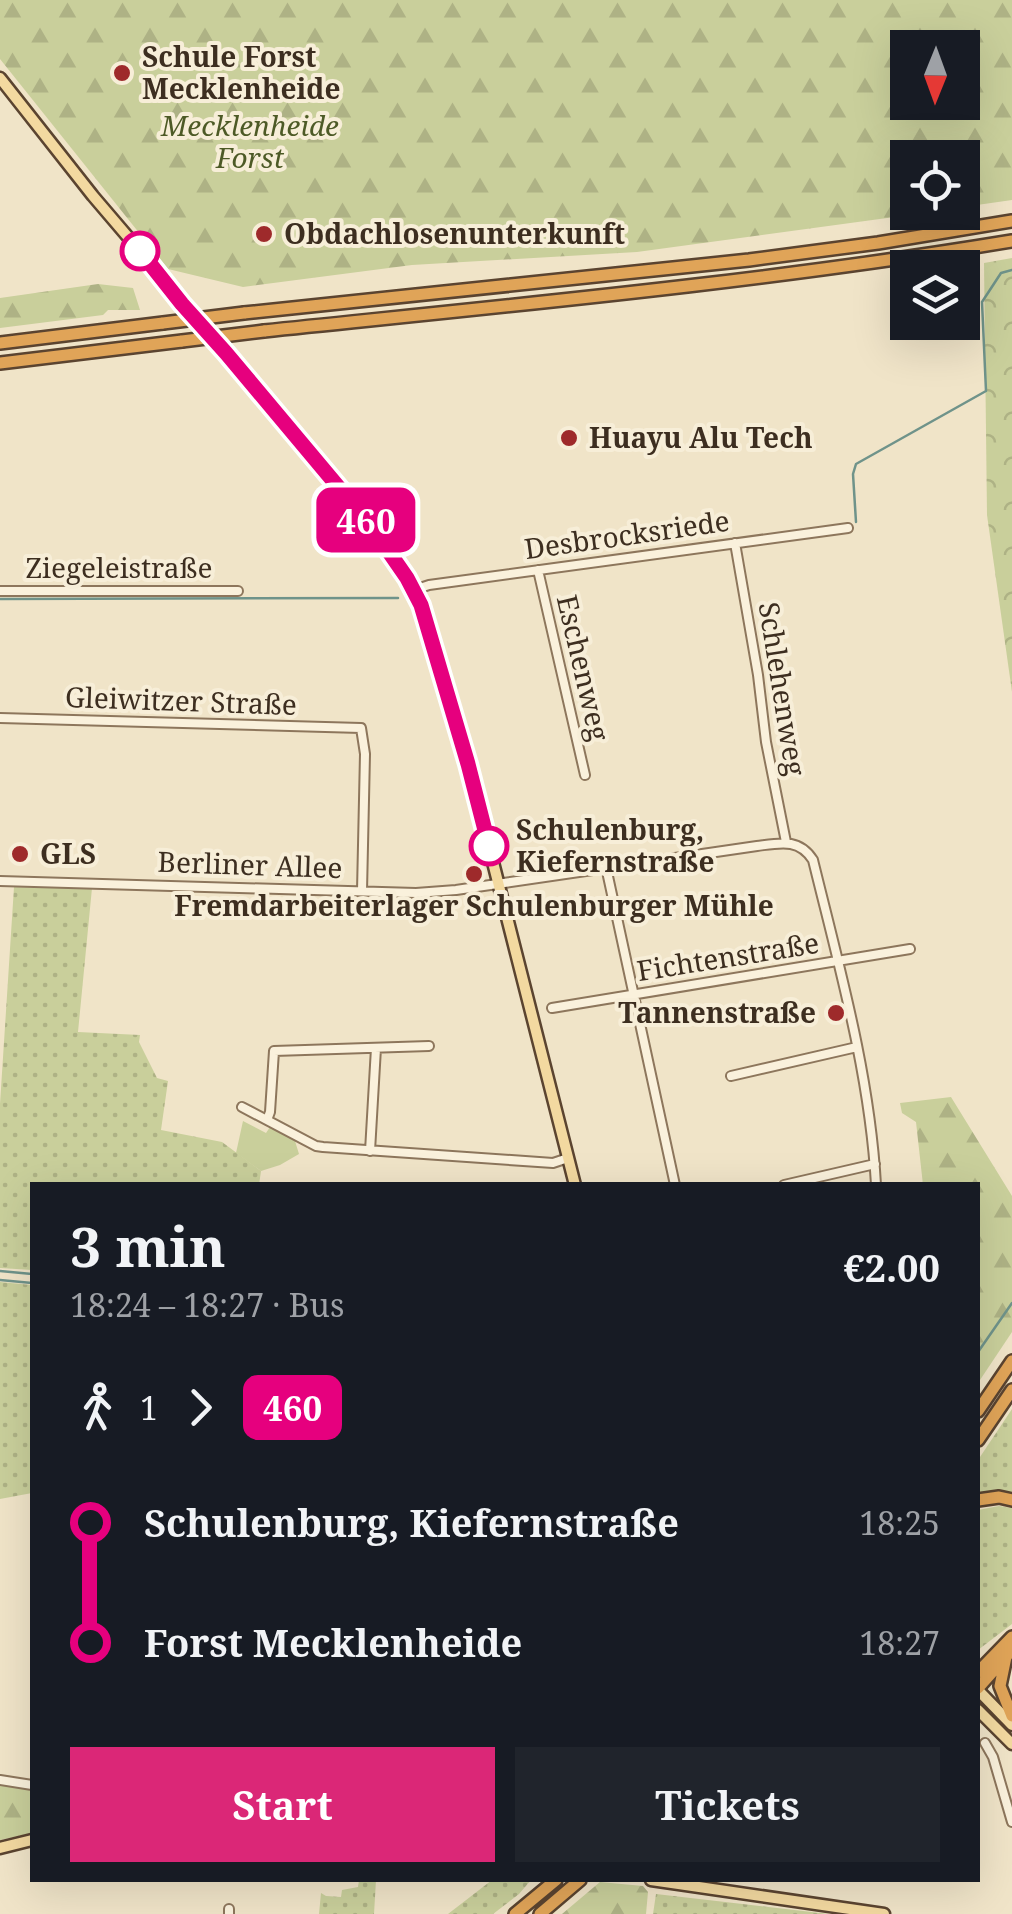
<!DOCTYPE html>
<html lang="en">
<head>
<meta charset="utf-8">
<style>
  body { margin:0; font-family:"Noto Serif",serif; background:#20242c; color:#f1f3f6; height:100vh; display:flex; flex-direction:column; font-size:38px; white-space:nowrap }
  * { box-sizing:border-box; margin:0 }
  p { font-size:32px; color:#9ea1a6 }
  .icon { flex:none; width:55px; height:55px; fill:none; stroke:currentColor; stroke-width:2; stroke-linecap:round; stroke-linejoin:round }
  .map { position:relative; flex:1; overflow:hidden }
  .sheet { position:absolute; left:30px; top:1182px; width:950px; height:700px; display:flex; flex-direction:column; background:#171b24; border-radius:0px; box-shadow:0 10px 40px #0002 }
  .sheet>* { flex:none }
  .badge { padding:0 20px; border-radius:15px; font-size:35px; line-height:65px }
  .needle { width:65px; rotate:181deg }
  .buttons { position:absolute; left:890px; top:30px; display:grid; gap:20px }
  .buttons a { display:grid; place-items:center; width:90px; height:90px; border-radius:0px; background:#171b24; box-shadow:0 10px 40px #0002; font-size:50px }
  .map>.badge { position:absolute; translate:-50% -50%; box-shadow:0 0 0 5px #fff }
  .legs { display:flex; align-items:center; gap:15px; height:110px; padding:0 40px; font-size:32px }
  .legs p { margin-inline-start:auto }
  .overview { display:flex; align-items:center; justify-content:space-between; height:170px; padding:0 40px }
  h1 { font-size:55px; font-weight:700; line-height:75px }
  .action { display:flex; gap:20px; margin-top:auto; padding:20px 40px }
  .action a { flex:1; height:115px; border-radius:0px; background:#db2777; color:#fff; font-size:40px; font-weight:700; line-height:115px; text-align:center }
  .action a+a { background:#20242c; color:#f1f3f6 }
  ul { padding:0 40px; list-style:none }
  li { display:flex; align-items:center; gap:35px; height:120px; font-size:38px }
  li i { display:grid; place-items:center; width:15px; height:100%; margin:0 12px; background:currentColor }
  li i::after { content:''; width:25px; height:25px; margin:-12px; border:8px solid; border-radius:50%; background:#171b24 }
  li p { margin-inline-start:auto }
  li:first-child i { background:linear-gradient(#0000 50%,currentColor 0) }
  li:last-child i { background:linear-gradient(currentColor 50%,#0000 0) }
  .map>svg:first-child { display:block }
  .grass { fill:url(#grass-dots) }
  .forest { fill:url(#forest-firs); fill-rule:evenodd }
  .park { fill:url(#park-crowns) }
  .pitch { fill:#c9cf9b }
  .lines { fill:none; stroke-linecap:round; stroke-linejoin:round }
  .stream { stroke:#6f938a; stroke-width:2.5 }
  .minor-casing { stroke:#8d765c; stroke-width:12 }
  .major-casing { stroke:#5b4430; stroke-width:15 }
  .highway-casing { stroke:#5b4430; stroke-width:16 }
  .minor { stroke:#faf1dc; stroke-width:8 }
  .major { stroke:#f3d9a0; stroke-width:10 }
  .highway { stroke:#e0a458; stroke-width:11 }
  .highway-bridge-casing { stroke:#5b4430; stroke-width:16; stroke-linecap:butt }
  .highway-bridge { stroke:#e0a458; stroke-width:11 }
  .line-1-casing { stroke:#fff; stroke-width:22 }
  .line-1 { stroke:#e6007e; stroke-width:15 }
  .poi-dot { fill:#9e2a2b; stroke:#f7eed8; stroke-width:4 }
  .stop-1-dot { fill:#fff; stroke:#e6007e; stroke-width:5 }
  .labels { text-anchor:middle; stroke-width:8; stroke-linejoin:round; paint-order:stroke }
  .poi-label { font-size:28px; font-weight:bold; fill:#3d2e20; stroke:#f7eed8; text-anchor:start }
  .park-label { font-size:28px; font-style:italic; fill:#4d5a26; stroke:#f7eed8 }
  .street-label { font-size:28px; fill:#3d2e20; stroke:#f7eed8 }
  .stop-label { font-size:28px; font-weight:bold; fill:#3d2e20; stroke:#f7eed8; text-anchor:start }
</style>
</head>
<body>
<div class="map">
<svg width="1012" height="1914" viewBox="0 0 1012 1914">
  <defs>
    <pattern id="grass-dots" width="8" height="8" patternUnits="userSpaceOnUse" patternTransform="scale(2.5)"><rect width="8" height="8" fill="#c9cf9b"/><path d="M2 2h.1M6 6h.1" fill="none" stroke="#aeb285" stroke-width="1.8" stroke-linecap="round"/></pattern>
    <pattern id="forest-firs" width="22" height="20" patternUnits="userSpaceOnUse" patternTransform="scale(2.5)"><rect width="22" height="20" fill="#c9cf9b"/><path d="M5 1l3.5 6h-7zM16 11l3.5 6h-7z" fill="#aeb285"/></pattern>
    <pattern id="park-crowns" width="20" height="18" patternUnits="userSpaceOnUse" patternTransform="scale(2.5)"><rect width="20" height="18" fill="#c9cf9b"/><path d="M2 6a3 3 0 1 1 6 0M12 15a3 3 0 1 1 6 0" fill="none" stroke="#aeb285"/></pattern>
  </defs>
  <rect width="100%" height="100%" fill="#f0e4c8"/>
  <path class="grass" d="M14,887L92,888L78,1032L140,1035L139,1042L157,1078L168,1081L161,1130L222,1142L261,1171L259,1185H32V1270L0,1268V1104Z
    M0,1282L32,1285V1493L0,1499Z
    M1012,1409V1494L999,1491L978,1494V1460Z
    M999,1506L1012,1508V1624L978,1650V1510Z
    M359,1880H376L374,1914H319L321,1893L326,1896L341,1897L342,1890L358,1887Z
    M492,1880H531L519,1894L493,1914H448Z
    M656,1894L829,1914H653Z"/>
  <path class="forest" d="M0,0H1012V200L963,207L962,158H908V212L924,213L637,252L412,265L243,287L168,269L0,59ZM908,48H962V102H908Z
    M98,284L133,288L140,310H108L103,315L0,328V298Z
    M951,1097L1012,1196V1332L978,1383V1185H923L916,1122L902,1113L900,1103Z
    M0,1784L32,1789V1833L0,1840Z
    M600,1882L643,1886L648,1892L646,1914H562Z"/>
  <path class="park" d="M1012,258V692L987,515L984,263Z"/>
  <path class="pitch" d="M243,1121L266,1133L270,1127L295,1141L299,1154L280,1165L261,1171L236,1153Z"/>
  <g class="lines">
    <path class="stream" d="M856,522L853,474L856,464L986,391L982,302L1001,273L1012,270
      M0,599L398,598
      M0,1271L32,1274
      M0,1280L32,1283
      M978,1352L1012,1303"/>
    <defs>
      <path id="minor" d="M735,543L758,675L766,742L786,842
        M538,570L585,775
        M414,590L429,585L848,528
        M0,591H238
        M0,718L361,728L365,754L362,891
        M606,867L675,1185
        M0,881L416,893L456,890L757,846C780,843 799,838 813,860C839,966 870,1075 876,1185
        M552,1008L910,949
        M731,1076L857,1047
        M242,1107L316,1146L323,1147L553,1163L568,1158
        M267,1120L270,1112L274,1051L429,1046
        M370,1151L376,1048
        M784,1185L875,1164
        M985,1743L993,1757L1012,1822
        M0,1780L32,1785
        M229,1914V1909"/>
      <path id="major" d="M0,78L93,196L157,271L181,305L226,353L371,527L400,566L421,605L468,764L575,1185
        M978,1690L1012,1725
        M978,1710L1012,1744
        M0,1848L32,1840
        M651,1880L884,1914"/>
      <path id="highway" d="M244,313L749,260L878,243L1012,221
        M264,331C514,305 764,282 1012,241
        M0,343L163,323
        M0,363L182,341
        M978,1411L1012,1361
        M978,1440L1012,1390
        M978,1500L999,1497L1012,1500
        M1006,1657L1000,1686L1012,1716
        M978,1672L1012,1637
        M978,1688L1012,1650
        M515,1914L556,1880
        M540,1914L580,1880"/>
    </defs>
    <use href="#minor" class="minor-casing"/>
    <use href="#major" class="major-casing"/>
    <use href="#highway" class="highway-casing"/>
    <use href="#minor" class="minor"/>
    <use href="#major" class="major"/>
    <use href="#highway" class="highway"/>
    <defs>
      <path id="highway-bridge" d="M163,323L244,313
        M182,341L264,331"/>
    </defs>
    <use href="#highway-bridge" class="highway-bridge-casing"/>
    <use href="#highway-bridge" class="highway-bridge"/>
  </g>
  <g class="lines">
    <defs>
      <path id="line-1" d="M140,251L182,304L226,353L371,526L407,578L421,605L468,764L489,846"/>
    </defs>
    <use href="#line-1" class="line-1-casing"/>
    <use href="#line-1" class="line-1"/>
  </g>
  <g class="poi-dot">
    <circle cx="122" cy="73" r="10"/>
    <circle cx="264" cy="234" r="10"/>
    <circle cx="569" cy="438" r="10"/>
    <circle cx="20" cy="854" r="10"/>
    <circle cx="474" cy="874" r="10"/>
    <circle cx="836" cy="1013" r="10"/>
  </g>
  <g class="stop-1-dot">
    <circle cx="140" cy="251" r="18"/>
    <circle cx="489" cy="846" r="18"/>
  </g>
  <g class="labels">
    <g class="poi-label">
      <text x="142" y="67">Schule Forst<tspan x="142" dy="32">Mecklenheide</tspan></text>
      <text x="284" y="244">Obdachlosenunterkunft</text>
      <text x="589" y="448">Huayu Alu Tech</text>
      <text x="40" y="864">GLS</text>
      <text x="474" y="916" text-anchor="middle">Fremdarbeiterlager Schulenburger Mühle</text>
      <text x="816" y="1023" text-anchor="end">Tannenstraße</text>
    </g>
    <g class="park-label">
      <text x="250" y="136">Mecklenheide<tspan x="250" dy="32">Forst</tspan></text>
    </g>
    <g class="street-label">
      <text transform="translate(627 535) rotate(-8)" y="10">Desbrocksriede</text>
      <text x="119" y="578">Ziegeleistraße</text>
      <text transform="translate(583 668) rotate(77)" y="10">Eschenweg</text>
      <text transform="translate(782 689) rotate(81)" y="10">Schlehenweg</text>
      <text transform="translate(181 701) rotate(2)" y="10">Gleiwitzer Straße</text>
      <text transform="translate(250 865) rotate(2)" y="10">Berliner Allee</text>
      <text transform="translate(728 957) rotate(-9)" y="10">Fichtenstraße</text>
    </g>
    <g class="stop-label">
      <text x="516" y="840">Schulenburg,<tspan x="516" dy="32">Kiefernstraße</tspan></text>
    </g>
  </g>
</svg>
<div class="buttons">
<a><svg class="needle" viewBox="-14 -14 28 28"><path d="M0-13l5 13h-10z" fill="#e53935"/><path d="M0 13l5-13h-10z" fill="#9ea1a6"/></svg></a>
<a><svg class="icon" aria-label="locate" viewBox="0 0 24 24"><circle cx="12" cy="12" r="6"/><path d="M12 2v4M12 18v4M2 12h4M18 12h4"/></svg></a>
<a><svg class="icon" aria-label="layers" viewBox="0 0 24 24"><path d="M12 4l9 5-9 5-9-5zM3 14l9 5 9-5"/></svg></a>
</div>
<b class="badge" style="left:366px;top:520px;background:#e6007e;color:#fff">460</b>
<section class="sheet">
<div class="overview"><div><h1>3 min</h1><p>18:24 – 18:27 · Bus</p></div><b>€2.00</b></div>
<div class="legs"><svg class="icon" aria-label="walk" viewBox="0 0 24 24"><circle cx="13" cy="4" r="2"/><path d="M13 8l-2 6 4 7M11 14l-3 7M7 12l3-4h3l4 4"/></svg>1<svg class="icon" aria-label="forward" viewBox="0 0 24 24"><path d="M9 5l7 7-7 7"/></svg><b class="badge" style="background:#e6007e;color:#fff">460</b></div>
<ul>
<li><i style="color:#e6007e"></i><b>Schulenburg, Kiefernstraße</b><p>18:25</p></li>
<li><i style="color:#e6007e"></i><b>Forst Mecklenheide</b><p>18:27</p></li>
</ul>
<div class="action"><a>Start</a><a>Tickets</a></div>
</section>
</div>
</body>
</html>
